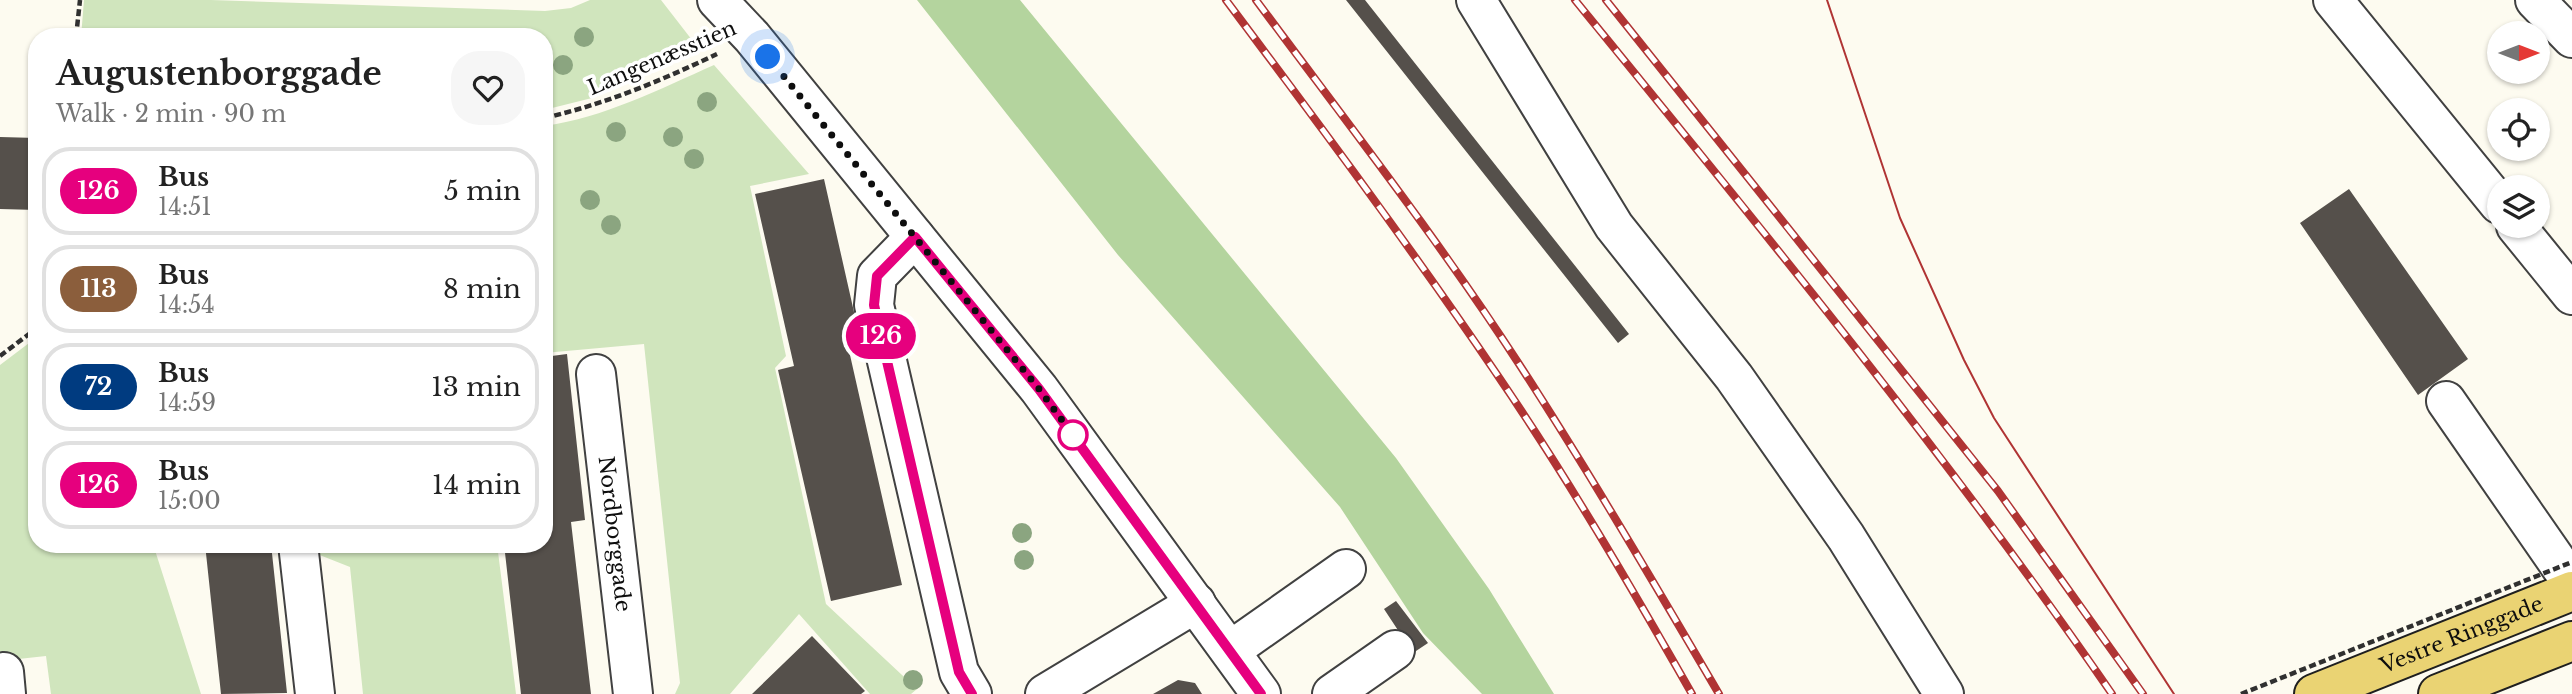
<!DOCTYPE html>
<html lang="en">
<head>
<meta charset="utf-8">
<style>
  body { margin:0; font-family:"Libre Baskerville",serif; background:#f6f6f6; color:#222; height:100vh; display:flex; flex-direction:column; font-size:26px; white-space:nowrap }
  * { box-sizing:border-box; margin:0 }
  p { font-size:23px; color:#767676 }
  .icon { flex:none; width:38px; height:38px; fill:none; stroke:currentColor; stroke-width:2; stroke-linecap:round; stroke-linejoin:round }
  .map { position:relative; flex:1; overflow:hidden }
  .drawer { position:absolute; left:28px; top:28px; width:525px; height:525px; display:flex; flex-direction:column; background:#fff; border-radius:28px; box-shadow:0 2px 5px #0004 }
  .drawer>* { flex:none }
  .badge { padding:0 14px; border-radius:23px; font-size:24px; line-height:46px }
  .needle { width:46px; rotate:90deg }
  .fabs { position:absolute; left:2487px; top:21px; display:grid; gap:14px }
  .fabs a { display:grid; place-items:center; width:63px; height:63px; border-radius:50%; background:#fff; box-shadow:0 2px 5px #0004; font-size:35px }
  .you { position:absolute; width:35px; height:35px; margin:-18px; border:5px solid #fff; border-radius:50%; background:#1a73e8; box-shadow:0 0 0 10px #1a73e833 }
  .map>.badge { position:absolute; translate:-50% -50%; box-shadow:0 0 0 4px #fff }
  .round { display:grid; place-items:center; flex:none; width:74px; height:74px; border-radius:28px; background:#f6f6f6 }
  .overview { display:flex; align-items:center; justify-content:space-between; height:119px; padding:0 28px }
  h1 { font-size:33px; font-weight:800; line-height:52px }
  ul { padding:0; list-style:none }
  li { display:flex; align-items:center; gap:21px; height:88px; margin:0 14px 10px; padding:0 14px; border:4px solid #e0e0e0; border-radius:28px }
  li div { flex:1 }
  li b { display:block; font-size:26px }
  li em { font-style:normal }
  li .badge { min-width:77px; font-weight:700; text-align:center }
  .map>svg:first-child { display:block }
  .green { fill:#d0e5bd }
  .forest { fill:#b4d49e }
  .building { fill:#55504b }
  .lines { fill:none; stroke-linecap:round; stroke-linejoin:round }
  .minor-casing { stroke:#414141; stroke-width:42 }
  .major-casing { stroke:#1f1f1f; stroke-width:42 }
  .path { stroke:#303030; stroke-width:4.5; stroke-dasharray:7 3.5; stroke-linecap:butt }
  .minor { stroke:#fff; stroke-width:38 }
  .major { stroke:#ead373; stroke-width:38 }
  .tram { stroke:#b03434; stroke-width:2 }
  .rail-casing { stroke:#b03434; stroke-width:8 }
  .rail { stroke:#fff; stroke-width:5; stroke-dasharray:16; stroke-linecap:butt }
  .path-bridge { stroke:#303030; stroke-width:4.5; stroke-dasharray:7 3.5; stroke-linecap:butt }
  .tree { fill:#8ba580 }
  .line-casing { stroke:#fff; stroke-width:16 }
  .line { stroke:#e6007e; stroke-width:10 }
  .walk { stroke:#0e0e0e; stroke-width:7; stroke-dasharray:0 12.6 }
  .stop-dot { fill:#fff; stroke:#e6007e; stroke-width:3.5 }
  .labels { text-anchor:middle; stroke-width:7; stroke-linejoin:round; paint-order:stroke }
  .street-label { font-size:21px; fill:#0e0e0e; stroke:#fff }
</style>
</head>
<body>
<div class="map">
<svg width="2572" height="694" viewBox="0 0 2572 694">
  <rect width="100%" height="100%" fill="#fdfbf0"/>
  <path class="green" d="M84,0H211L545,11L571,8L590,0H661L699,49L596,97L544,110V37H81Z
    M714,65L809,174L750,186L786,356L775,368L826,604L917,689L911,694H870L799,614L730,694H675L680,683L644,344L544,353V126C603,118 660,89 714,65Z
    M37,337V544H153L201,694H51L46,656L0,661V365Z
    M311,544H497L516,694H363L350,567L312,552Z"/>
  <path class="forest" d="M917,0H1020L1396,458L1489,589L1554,694H1482L1423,633L1340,507L1118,255Z"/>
  <path class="building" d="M1346,0H1365L1629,334L1618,343Z
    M0,137L37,138V210L0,209Z
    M824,179L863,352L850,355L902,585L831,601L778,370L794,366L755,194Z
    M2349,189L2468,359L2418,395L2300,223Z
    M567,354L585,520L571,522L591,694H521L504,544H544V357Z
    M205,544H271L287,693L221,694Z
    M1396,601L1428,643L1413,653L1384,609Z
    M812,636L865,691L861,694H752Z
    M1178,680L1195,683L1202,694H1153Z"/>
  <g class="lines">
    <defs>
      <g id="minor">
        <path d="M717,0L752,37L1039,389L1261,694"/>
        <path d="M1476,0L1614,226L1734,377L1846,537L1944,694"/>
        <path d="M2333,0L2499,204"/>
        <path d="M2535,0L2572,38"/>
        <path d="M2516,226L2572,295"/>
        <path d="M915,237L877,276L874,305L959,672L972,694"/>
        <path id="s1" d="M596,374L633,694"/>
        <path d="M2446,401L2572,583"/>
        <path d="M298,544L315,694"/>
        <path d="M1231,650L1346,569"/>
        <path d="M4,672L6,694"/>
        <path d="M1045,694L1196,603"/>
        <path d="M1332,694L1395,650"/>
      </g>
      <g id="major">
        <path id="s2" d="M2314,694L2572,591"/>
        <path d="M2438,694L2572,641"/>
      </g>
    </defs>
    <use href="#minor" class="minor-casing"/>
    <use href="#major" class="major-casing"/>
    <path class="path" d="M76,37L80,0
      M544,118C606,104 660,81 717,54
      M0,356L37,328"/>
    <use href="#minor" class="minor"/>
    <use href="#major" class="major"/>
    <path class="tram" d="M1827,0L1900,218L1964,360L1994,418L2174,694"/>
    <defs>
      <path id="rail" d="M1226,0C1318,123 1410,246 1496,373C1567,477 1630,585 1692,694
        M1256,0C1345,120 1438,239 1519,364C1589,472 1654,583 1719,694
        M1575,0C1760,227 1946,453 2112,694
        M1606,0L1998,491L2143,694"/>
    </defs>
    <use href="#rail" class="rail-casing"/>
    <use href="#rail" class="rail"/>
    <path class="path-bridge" d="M2241,694L2572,562"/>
  </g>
  <g class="tree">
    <circle cx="584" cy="37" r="10"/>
    <circle cx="563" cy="65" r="10"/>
    <circle cx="707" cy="102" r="10"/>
    <circle cx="616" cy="132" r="10"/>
    <circle cx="673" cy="137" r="10"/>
    <circle cx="694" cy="159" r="10"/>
    <circle cx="590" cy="200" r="10"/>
    <circle cx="611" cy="225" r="10"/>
    <circle cx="1022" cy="533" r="10"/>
    <circle cx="1024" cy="560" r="10"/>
    <circle cx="913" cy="680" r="10"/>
  </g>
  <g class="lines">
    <defs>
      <path id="line" d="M972,694L959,672L874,305L877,276L915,237L1039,389L1261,694"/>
    </defs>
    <use href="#line" class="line-casing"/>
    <use href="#line" class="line"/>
    <path class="walk" d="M768,57L1039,389L1073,435"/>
  </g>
  <circle class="stop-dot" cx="1073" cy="435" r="14"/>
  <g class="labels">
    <g class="street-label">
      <text transform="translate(662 58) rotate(-23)" y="7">Langenæsstien</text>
      <text dy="7" stroke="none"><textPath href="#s1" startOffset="161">Nordborggade</textPath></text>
      <text dy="7" stroke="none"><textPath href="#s2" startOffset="159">Vestre Ringgade</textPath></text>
    </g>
  </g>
</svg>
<div class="fabs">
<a><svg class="needle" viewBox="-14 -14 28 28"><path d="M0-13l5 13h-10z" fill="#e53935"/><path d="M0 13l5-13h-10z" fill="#767676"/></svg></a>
<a><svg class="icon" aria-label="locate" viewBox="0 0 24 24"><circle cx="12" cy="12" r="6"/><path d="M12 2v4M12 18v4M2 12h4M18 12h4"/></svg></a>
<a><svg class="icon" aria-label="layers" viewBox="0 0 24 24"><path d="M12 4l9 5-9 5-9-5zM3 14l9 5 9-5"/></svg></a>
</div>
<div class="you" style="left:768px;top:57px"></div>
<b class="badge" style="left:881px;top:336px;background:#e6007e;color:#fff">126</b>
<section class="drawer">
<div class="overview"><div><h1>Augustenborggade</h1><p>Walk · 2 min · 90 m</p></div><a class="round"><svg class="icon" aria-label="heart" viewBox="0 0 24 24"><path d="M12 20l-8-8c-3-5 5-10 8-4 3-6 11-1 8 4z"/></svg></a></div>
<ul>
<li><span class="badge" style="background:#e6007e;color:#fff">126</span><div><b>Bus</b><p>14:51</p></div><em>5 min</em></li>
<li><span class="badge" style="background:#8b5e3c;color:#fff">113</span><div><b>Bus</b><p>14:54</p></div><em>8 min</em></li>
<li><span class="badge" style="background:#003b80;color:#fff">72</span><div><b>Bus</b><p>14:59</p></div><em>13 min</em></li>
<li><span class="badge" style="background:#e6007e;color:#fff">126</span><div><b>Bus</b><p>15:00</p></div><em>14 min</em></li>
</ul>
</section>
</div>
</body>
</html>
